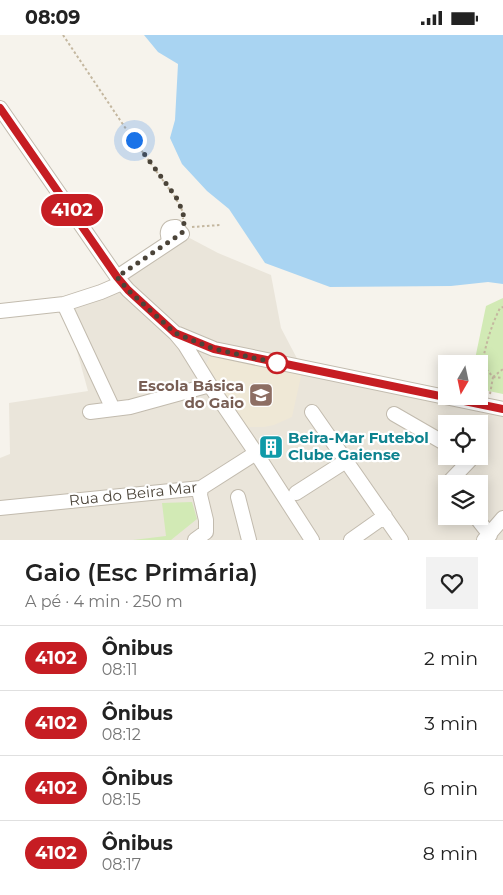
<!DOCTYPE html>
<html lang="pt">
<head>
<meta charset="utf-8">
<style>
  body { margin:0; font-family:Montserrat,sans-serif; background:#f2f2f2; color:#222; height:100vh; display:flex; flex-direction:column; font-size:19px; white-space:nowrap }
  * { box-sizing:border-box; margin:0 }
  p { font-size:16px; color:#767676 }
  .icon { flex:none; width:28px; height:28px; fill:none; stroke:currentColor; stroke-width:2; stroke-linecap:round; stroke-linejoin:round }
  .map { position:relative; height:505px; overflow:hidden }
  .drawer { display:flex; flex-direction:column; background:#fff; flex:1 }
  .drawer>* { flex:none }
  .badge { padding:0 10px; border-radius:16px; font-size:18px; line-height:32px }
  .needle { width:32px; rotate:189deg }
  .buttons { position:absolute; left:438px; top:320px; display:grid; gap:10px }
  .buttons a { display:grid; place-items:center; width:50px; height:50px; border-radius:0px; background:#fff; box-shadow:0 2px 12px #0003; font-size:25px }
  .you { position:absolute; width:25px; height:25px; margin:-12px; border:4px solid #fff; border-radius:50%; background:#1a73e8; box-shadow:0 0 0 8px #1a73e833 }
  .map>.badge { position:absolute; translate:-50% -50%; box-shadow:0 0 0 2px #fff }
  .round { display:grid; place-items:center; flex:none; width:52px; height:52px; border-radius:0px; background:#f2f2f2 }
  .head { display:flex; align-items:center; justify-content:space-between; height:85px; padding:0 25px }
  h1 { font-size:24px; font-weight:600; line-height:38px }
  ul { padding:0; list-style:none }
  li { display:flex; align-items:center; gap:15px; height:65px; padding:0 25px; border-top:1px solid #e0e0e0 }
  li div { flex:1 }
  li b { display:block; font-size:19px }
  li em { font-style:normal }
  li .badge { min-width:55px; font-weight:700; text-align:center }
  .status { display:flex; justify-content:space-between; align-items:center; height:35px; padding:0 25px; background:#fff; direction:ltr }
  .status svg { height:14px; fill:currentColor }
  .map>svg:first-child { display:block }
  .residential { fill:#eae5da; fill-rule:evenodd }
  .education { fill:#efe8d6 }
  .green { fill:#d2eab5 }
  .water { fill:#a9d4f2 }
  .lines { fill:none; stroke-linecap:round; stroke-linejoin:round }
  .minor-casing { stroke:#c2bbae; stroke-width:16 }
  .path { stroke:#c4b79f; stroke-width:2; stroke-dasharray:2.5 2.5; stroke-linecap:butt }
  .minor { stroke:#fff; stroke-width:14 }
  .line-casing { stroke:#fff; stroke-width:11 }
  .line { stroke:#c61d23; stroke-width:8 }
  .walk { stroke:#4b4439; stroke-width:5; stroke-dasharray:0 9 }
  .stop-dot { fill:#fff; stroke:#c61d23; stroke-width:2.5 }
  .labels { text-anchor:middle; stroke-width:4.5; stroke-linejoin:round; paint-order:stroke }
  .education-label { font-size:15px; font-weight:bold; fill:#785e54; stroke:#fff; text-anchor:end }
  .culture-label { font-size:15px; font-weight:bold; fill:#0d838f; stroke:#fff; text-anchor:start }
  .street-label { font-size:15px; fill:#4b4439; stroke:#fff }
</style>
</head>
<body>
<div class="status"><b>08:09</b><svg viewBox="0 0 49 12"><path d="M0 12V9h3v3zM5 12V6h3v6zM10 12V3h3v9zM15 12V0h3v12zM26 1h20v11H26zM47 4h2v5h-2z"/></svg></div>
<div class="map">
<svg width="503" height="505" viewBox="0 0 503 505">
  <rect width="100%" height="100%" fill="#f6f3ec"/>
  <path class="residential" d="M182,199L218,218L271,240L281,293L302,333L503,378V505H0V423L10,419L9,368L88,356L64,269L122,248ZM446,389H479V421H446ZM446,449H479V481H446Z"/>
  <path class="education" d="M211,319L302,337L292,382L274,390L264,392H250L248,393L206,329Z"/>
  <path class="green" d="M503,263V359L479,354V329H474L486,271Z
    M192,467L197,484L171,505H133L166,501L162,468Z"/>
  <path class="water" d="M144,0H503V249L488,247L451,251L330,252L265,228L229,174L207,156L182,129L170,103L175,85L178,29L158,17Z"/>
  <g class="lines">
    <defs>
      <path id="minor" d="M0,73L117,242L128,255L175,298L185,310L211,352L256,418L312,505
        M117,242L182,199L176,192C167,191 166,199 170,206
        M64,269L113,374
        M0,276L64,269L101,257L122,248
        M178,299L214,314L503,374
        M90,377L130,372L210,350
        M312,377L401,505
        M394,379L446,409
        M450,449L449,447L472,423L468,421
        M296,458L346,426
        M238,462L249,505
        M0,473L201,453L256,418
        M475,481L490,500
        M195,505L206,497V485L200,460L201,453
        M351,505L385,481
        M484,505L503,483"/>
    </defs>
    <use href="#minor" class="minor-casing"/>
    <path class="path" d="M63,0L124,91L159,140L175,162L183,177V184
      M192,192L220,190
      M493,342L503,334
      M493,342L503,343
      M490,359L493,342L482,329C486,309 491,291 500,273L503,272"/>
    <use href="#minor" class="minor"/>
  </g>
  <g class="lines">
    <defs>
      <path id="line" d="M0,73L117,242L128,255L175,298L214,314L503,374"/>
    </defs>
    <use href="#line" class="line-casing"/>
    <use href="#line" class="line"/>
    <path class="walk" d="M134,105L176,162L183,177L184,188L182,198L117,242L128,255L175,298L214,314L277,328"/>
  </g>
  <defs>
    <symbol id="school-square" viewBox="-11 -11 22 22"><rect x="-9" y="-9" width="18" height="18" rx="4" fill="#8d6e63" stroke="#fff"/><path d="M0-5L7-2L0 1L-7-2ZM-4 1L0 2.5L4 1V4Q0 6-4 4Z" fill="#fff"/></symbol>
    <symbol id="building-square" viewBox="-11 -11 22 22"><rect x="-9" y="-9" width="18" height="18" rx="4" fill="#0f9aa8" stroke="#fff"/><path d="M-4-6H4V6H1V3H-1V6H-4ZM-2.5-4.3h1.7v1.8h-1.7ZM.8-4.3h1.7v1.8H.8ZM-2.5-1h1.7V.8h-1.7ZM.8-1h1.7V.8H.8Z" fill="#fff"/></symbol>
  </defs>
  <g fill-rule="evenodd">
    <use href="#school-square" x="247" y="346" width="28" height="28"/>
    <use href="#building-square" x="257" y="398" width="28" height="28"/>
  </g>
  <circle class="stop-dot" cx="277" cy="328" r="10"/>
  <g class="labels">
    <g class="education-label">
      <text x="244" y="356">Escola Básica<tspan x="244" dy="17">do Gaio</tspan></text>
    </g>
    <g class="culture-label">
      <text x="288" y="408">Beira-Mar Futebol<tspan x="288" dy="17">Clube Gaiense</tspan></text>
    </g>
    <g class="street-label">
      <text transform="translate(133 459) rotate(-6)" y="5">Rua do Beira Mar</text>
    </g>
  </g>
</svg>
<div class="buttons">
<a><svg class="needle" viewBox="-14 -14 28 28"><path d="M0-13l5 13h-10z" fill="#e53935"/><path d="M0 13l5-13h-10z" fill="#767676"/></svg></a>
<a><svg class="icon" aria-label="locate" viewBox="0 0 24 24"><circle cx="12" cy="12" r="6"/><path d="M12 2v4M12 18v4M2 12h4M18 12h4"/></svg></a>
<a><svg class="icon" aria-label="layers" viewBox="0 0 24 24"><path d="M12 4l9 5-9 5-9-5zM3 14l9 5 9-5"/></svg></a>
</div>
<div class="you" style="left:134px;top:105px"></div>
<b class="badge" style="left:72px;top:175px;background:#c61d23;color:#fff">4102</b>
</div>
<section class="drawer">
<div class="head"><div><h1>Gaio (Esc Primária)</h1><p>A pé · 4 min · 250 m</p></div><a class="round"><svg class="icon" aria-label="heart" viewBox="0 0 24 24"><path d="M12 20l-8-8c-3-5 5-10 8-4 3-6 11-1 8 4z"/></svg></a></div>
<ul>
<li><span class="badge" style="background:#c61d23;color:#fff">4102</span><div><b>Ônibus</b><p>08:11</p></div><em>2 min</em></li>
<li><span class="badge" style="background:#c61d23;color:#fff">4102</span><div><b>Ônibus</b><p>08:12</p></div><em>3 min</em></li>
<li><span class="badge" style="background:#c61d23;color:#fff">4102</span><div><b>Ônibus</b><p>08:15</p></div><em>6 min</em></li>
<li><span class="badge" style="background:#c61d23;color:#fff">4102</span><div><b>Ônibus</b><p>08:17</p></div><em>8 min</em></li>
</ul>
</section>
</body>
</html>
